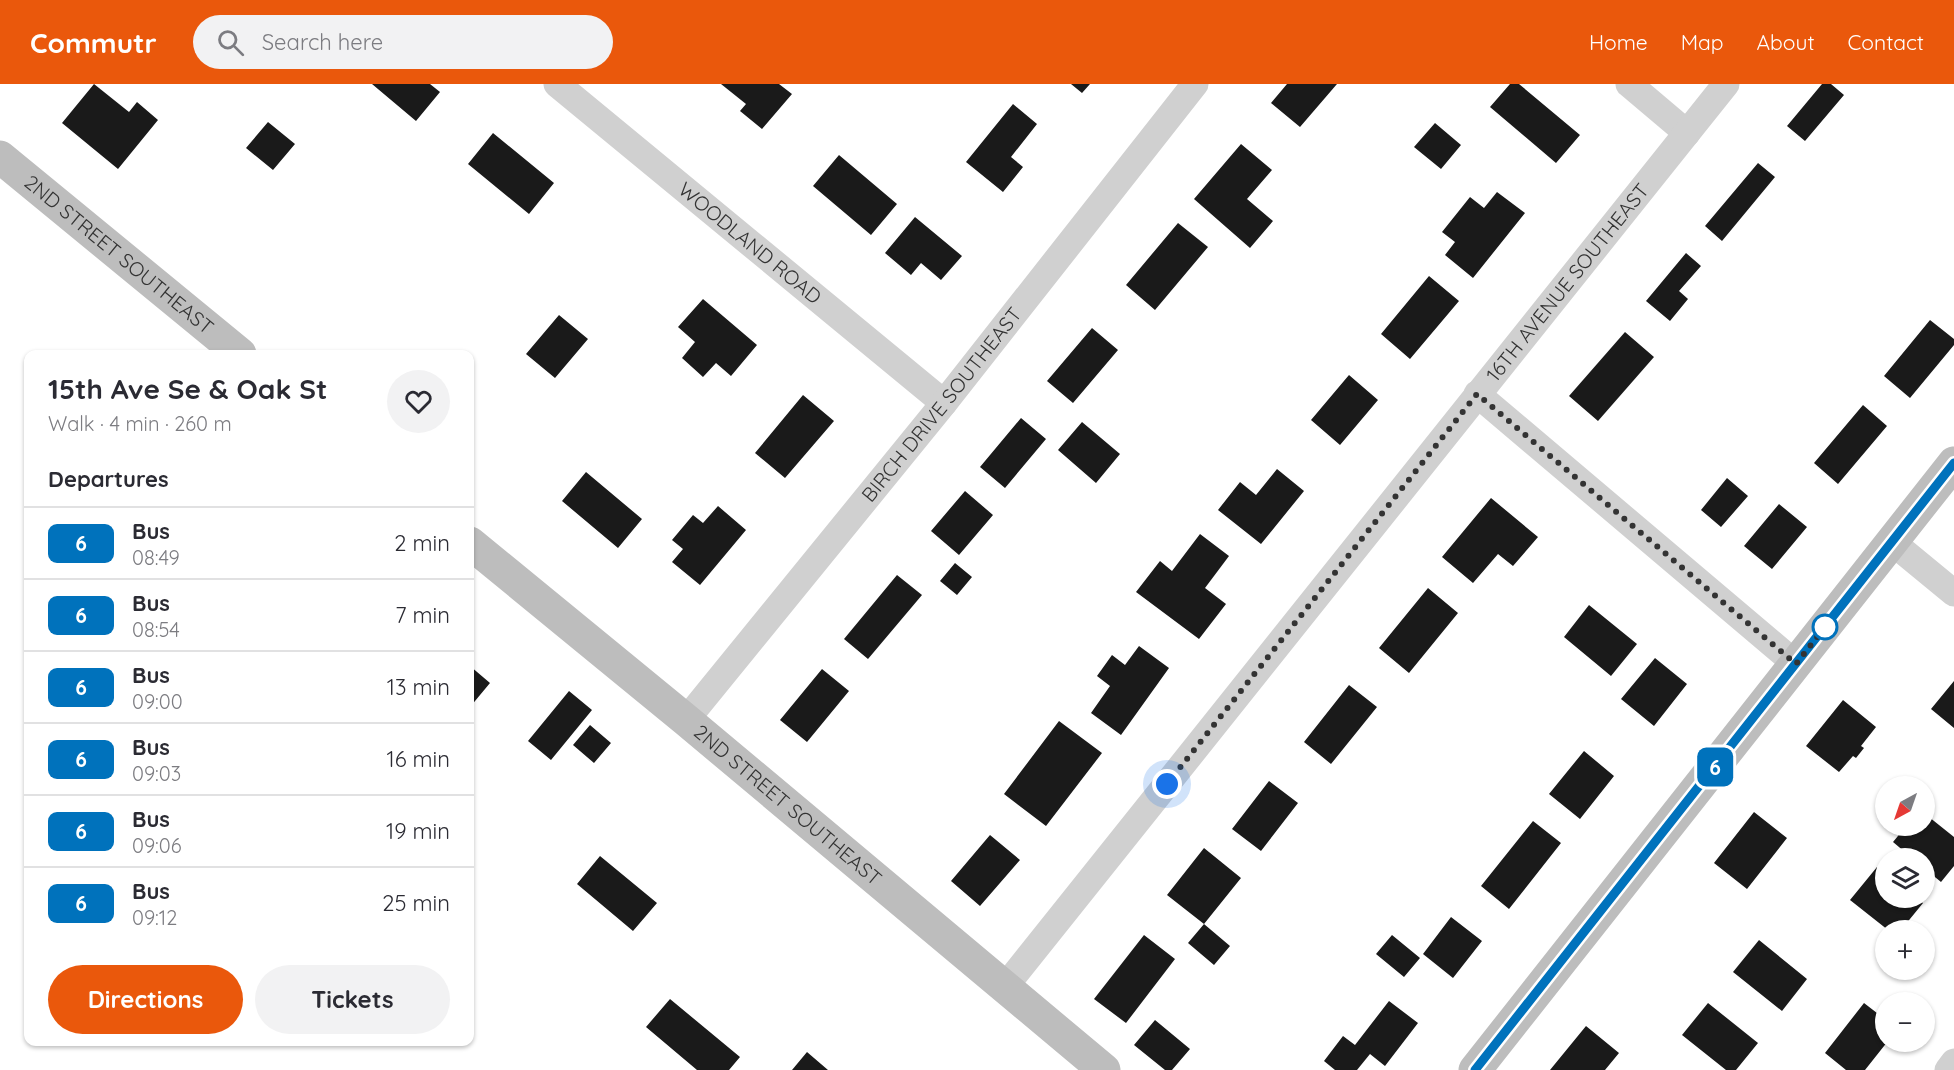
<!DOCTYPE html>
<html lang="en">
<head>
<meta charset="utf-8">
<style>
  body { margin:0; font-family:Quicksand,sans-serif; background:#f2f2f3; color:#2b2b33; height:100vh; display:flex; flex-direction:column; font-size:22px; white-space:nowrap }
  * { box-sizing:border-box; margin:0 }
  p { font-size:20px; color:#7c7c81 }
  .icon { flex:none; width:33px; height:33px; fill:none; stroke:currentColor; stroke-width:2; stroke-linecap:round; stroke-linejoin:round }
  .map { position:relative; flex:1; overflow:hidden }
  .drawer { position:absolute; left:24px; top:266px; width:450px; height:696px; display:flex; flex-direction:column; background:#fff; border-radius:12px; box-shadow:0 2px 4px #0004 }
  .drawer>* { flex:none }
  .badge { padding:0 12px; border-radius:9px; font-size:21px; line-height:39px }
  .needle { width:39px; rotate:220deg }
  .fabs { position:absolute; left:1875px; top:692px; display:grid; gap:12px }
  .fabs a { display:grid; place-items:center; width:60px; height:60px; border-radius:50%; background:#fff; box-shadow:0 2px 4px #0004; font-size:30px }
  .you { position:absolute; width:30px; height:30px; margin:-15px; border:4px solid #fff; border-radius:50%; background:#1a73e8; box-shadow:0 0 0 9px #1a73e833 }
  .map>.badge { position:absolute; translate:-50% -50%; box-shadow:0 0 0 3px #fff }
  h2 { padding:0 24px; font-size:22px; line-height:54px }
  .round { display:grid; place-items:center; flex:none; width:63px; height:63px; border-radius:32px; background:#f2f2f3 }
  .summary { display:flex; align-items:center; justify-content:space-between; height:102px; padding:0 24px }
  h1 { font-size:28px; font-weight:700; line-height:45px }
  .button { display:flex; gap:12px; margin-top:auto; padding:12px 24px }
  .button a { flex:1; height:69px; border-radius:36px; background:#ea580c; color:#fff; font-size:24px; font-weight:700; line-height:69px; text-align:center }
  .button a+a { background:#f2f2f3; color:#2b2b33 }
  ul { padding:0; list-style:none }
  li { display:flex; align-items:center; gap:18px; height:72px; padding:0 24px; border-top:2px solid #e1e1e2 }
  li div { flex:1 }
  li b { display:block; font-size:22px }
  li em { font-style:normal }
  li .badge { min-width:66px; font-weight:700; text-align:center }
  header { display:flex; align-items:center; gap:36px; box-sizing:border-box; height:84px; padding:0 30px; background:#ea580c; color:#fff }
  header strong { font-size:28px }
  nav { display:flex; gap:33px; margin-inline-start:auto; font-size:21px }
  .search { width:420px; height:54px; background:#f2f2f3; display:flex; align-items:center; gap:15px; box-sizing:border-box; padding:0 21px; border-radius:33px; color:#7c7c81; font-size:22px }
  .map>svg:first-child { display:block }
  .building { fill:#1a1a1a }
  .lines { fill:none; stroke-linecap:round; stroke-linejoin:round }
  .street { stroke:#d0d0d0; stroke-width:27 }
  .secondary { stroke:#bdbdbd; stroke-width:33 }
  .line-casing { stroke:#fff; stroke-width:14 }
  .line { stroke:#0072bc; stroke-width:9 }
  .walk { stroke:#333; stroke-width:6; stroke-dasharray:0 10.8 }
  .stop-dot { fill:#fff; stroke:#0072bc; stroke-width:3 }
  .labels { text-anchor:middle; stroke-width:6; stroke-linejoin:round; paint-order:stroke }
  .street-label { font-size:20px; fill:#333; stroke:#fff }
</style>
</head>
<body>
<header>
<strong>Commutr</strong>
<div class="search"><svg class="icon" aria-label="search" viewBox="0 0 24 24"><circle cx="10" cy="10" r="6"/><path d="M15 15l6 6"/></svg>Search here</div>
<nav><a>Home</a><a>Map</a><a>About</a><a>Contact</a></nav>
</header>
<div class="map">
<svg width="1954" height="986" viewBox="0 0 1954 986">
  <rect width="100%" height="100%" fill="#fff"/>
  <path class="building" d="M94,0L129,28L137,18L158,36L118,85L62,39Z
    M372,0H430L440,8L416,37Z
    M721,0H779L792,10L762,45L740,27L746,20Z
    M1071,0H1090L1082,9Z
    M1287,0H1337L1300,43L1271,19Z
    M1510,0H1519L1580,51L1556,79L1490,23Z
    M1822,0H1831L1844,11L1805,57L1787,42Z
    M1013,20L1037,40L1011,73L1023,83L1003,108L966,78Z
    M268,38L295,60L273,86L246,64Z
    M1435,39L1461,61L1441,85L1414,63Z
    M493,49L554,99L529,130L468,80Z
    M1241,60L1272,86L1247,115L1273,137L1250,164L1194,115Z
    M839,71L897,120L871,151L813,102Z
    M1758,79L1775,93L1722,157L1705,142Z
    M1497,108L1525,129L1473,194L1445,171L1455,158L1442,148L1470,113L1484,124Z
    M915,133L962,172L941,196L921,179L911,191L885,169Z
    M1178,139L1208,163L1155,226L1126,201Z
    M1686,169L1701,182L1679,207L1688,215L1670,237L1646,217Z
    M1429,192L1459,217L1410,275L1381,250Z
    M703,215L757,261L731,292L716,279L703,293L682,274L695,258L678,243Z
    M559,231L588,255L555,294L526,270Z
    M1930,236L1954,255V261L1910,314L1884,292Z
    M1092,244L1118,266L1073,319L1047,297Z
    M1625,248L1654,273L1598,337L1569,312Z
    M1349,291L1378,316L1340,361L1311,336Z
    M803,311L834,337L785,394L755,369Z
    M1863,321L1887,342L1838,400L1814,379Z
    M1021,334L1046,355L1005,404L980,383Z
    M1082,338L1120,370L1096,399L1058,366Z
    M1277,385L1304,407L1261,460L1218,426L1240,398L1256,411Z
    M586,388L642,435L618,464L562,417Z
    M1727,394L1748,412L1721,443L1701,426Z
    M965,407L993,431L959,471L931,447Z
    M1491,414L1538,453L1513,482L1498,470L1473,499L1442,473Z
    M1779,420L1807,443L1772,485L1744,462Z
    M718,422L746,446L700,501L672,478L683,465L672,456L693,431L703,439Z
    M1200,450L1229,472L1205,504L1226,520L1199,555L1136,508L1160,477L1172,487Z
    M955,479L972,493L957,511L940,497Z
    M897,491L922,511L868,575L844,555Z
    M1428,504L1458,529L1409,589L1379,564Z
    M1589,521L1637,560L1611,592L1564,553Z
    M1139,562L1169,584L1121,651L1091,629L1110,602L1097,592L1112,571L1125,581Z
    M1655,574L1687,600L1654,642L1621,615Z
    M470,582L490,599L470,623Z
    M822,585L849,607L807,658L780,636Z
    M1954,597V644L1931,625Z
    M1349,601L1377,623L1331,680L1304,658Z
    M569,607L592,626L551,676L528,657Z
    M1843,616L1876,643L1861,662L1864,664L1856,674L1853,672L1839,688L1806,662Z
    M1059,637L1102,669L1046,742L1004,710Z
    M590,641L611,659L594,679L573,661Z
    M1584,667L1614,692L1580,735L1549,710Z
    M1269,697L1298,719L1261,767L1232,745Z
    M1754,728L1787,754L1747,805L1714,779Z
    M1924,729L1954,753V782L1941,798L1924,784V774H1912L1893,758L1907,741H1924Z
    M1533,737L1561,759L1509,825L1481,802Z
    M990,751L1020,776L980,822L951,797Z
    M1204,764L1241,794L1204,840L1167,811Z
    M600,772L657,819L633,847L577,800Z
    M1877,783L1886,790V813H1915L1923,819L1901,846H1888L1850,816Z
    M1451,833L1482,857L1453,894L1423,870Z
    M1204,840L1230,862L1214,881L1188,859Z
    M1144,851L1175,875L1126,939L1094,915Z
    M1392,851L1420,874L1404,893L1376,870Z
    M1759,856L1807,895L1782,927L1733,888Z
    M670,915L740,973L729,986H697L646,943Z
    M1389,917L1418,939L1385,982L1370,970L1357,986H1335L1324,977L1343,952L1355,961Z
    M1708,919L1758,959L1736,986H1726L1682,951Z
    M1864,919L1886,936V957H1888L1865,986H1846L1825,969Z
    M1155,936L1190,965L1172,986H1165L1134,961Z
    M1586,942L1619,969L1605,986H1550Z
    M807,968L828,986H792Z"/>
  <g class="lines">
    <g class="street">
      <path id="s1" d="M557,0L944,319"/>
      <path d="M1629,0L1687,49"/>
      <path d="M1477,310L1796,580"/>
      <path d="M1892,458L1954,509"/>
      <path id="s2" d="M686,636L944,319L1195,0"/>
      <path id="s3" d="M1004,904L1726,0"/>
      <path d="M1948,986L1954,978"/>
    </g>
    <g class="secondary">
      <path id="s4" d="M0,73L240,270"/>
      <path id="s5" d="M470,459L686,636L1104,986"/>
      <path d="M1475,986L1954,379"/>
    </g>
  </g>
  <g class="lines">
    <defs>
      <path id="line" d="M1475,986L1954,379"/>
    </defs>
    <use href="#line" class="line-casing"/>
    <use href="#line" class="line"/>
    <path class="walk" d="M1167,700L1477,310L1796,580L1825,543"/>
  </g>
  <circle class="stop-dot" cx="1825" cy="543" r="12"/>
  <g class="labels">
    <g class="street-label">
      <text dy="7" stroke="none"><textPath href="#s1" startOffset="250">WOODLAND ROAD</textPath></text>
      <text dy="7" stroke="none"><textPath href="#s4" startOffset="154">2ND STREET SOUTHEAST</textPath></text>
      <text dy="7" stroke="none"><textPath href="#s3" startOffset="903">16TH AVENUE SOUTHEAST</textPath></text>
      <text dy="7" stroke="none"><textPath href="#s2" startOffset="406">BIRCH DRIVE SOUTHEAST</textPath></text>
      <text dy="7" stroke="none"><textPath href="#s5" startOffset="412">2ND STREET SOUTHEAST</textPath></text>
    </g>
  </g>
</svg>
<div class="fabs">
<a><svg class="needle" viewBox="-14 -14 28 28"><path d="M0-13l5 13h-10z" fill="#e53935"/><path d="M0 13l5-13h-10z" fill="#7c7c81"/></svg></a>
<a><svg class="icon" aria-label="layers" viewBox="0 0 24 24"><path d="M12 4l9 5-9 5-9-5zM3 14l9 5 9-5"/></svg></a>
<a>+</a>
<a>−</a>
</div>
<div class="you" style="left:1167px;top:700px"></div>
<b class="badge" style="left:1715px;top:683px;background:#0072bc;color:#fff">6</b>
<section class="drawer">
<div class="summary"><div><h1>15th Ave Se &amp; Oak St</h1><p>Walk · 4 min · 260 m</p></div><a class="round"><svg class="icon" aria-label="heart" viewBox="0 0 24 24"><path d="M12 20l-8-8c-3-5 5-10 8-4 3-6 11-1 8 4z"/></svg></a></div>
<h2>Departures</h2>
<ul>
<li><span class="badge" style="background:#0072bc;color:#fff">6</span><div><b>Bus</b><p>08:49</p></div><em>2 min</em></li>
<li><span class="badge" style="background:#0072bc;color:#fff">6</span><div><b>Bus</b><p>08:54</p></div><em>7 min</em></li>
<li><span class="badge" style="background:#0072bc;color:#fff">6</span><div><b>Bus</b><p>09:00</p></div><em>13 min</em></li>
<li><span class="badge" style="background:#0072bc;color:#fff">6</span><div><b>Bus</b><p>09:03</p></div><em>16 min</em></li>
<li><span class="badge" style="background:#0072bc;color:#fff">6</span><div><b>Bus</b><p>09:06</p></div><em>19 min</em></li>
<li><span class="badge" style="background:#0072bc;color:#fff">6</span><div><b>Bus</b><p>09:12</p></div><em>25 min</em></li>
</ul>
<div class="button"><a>Directions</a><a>Tickets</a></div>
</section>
</div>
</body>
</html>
